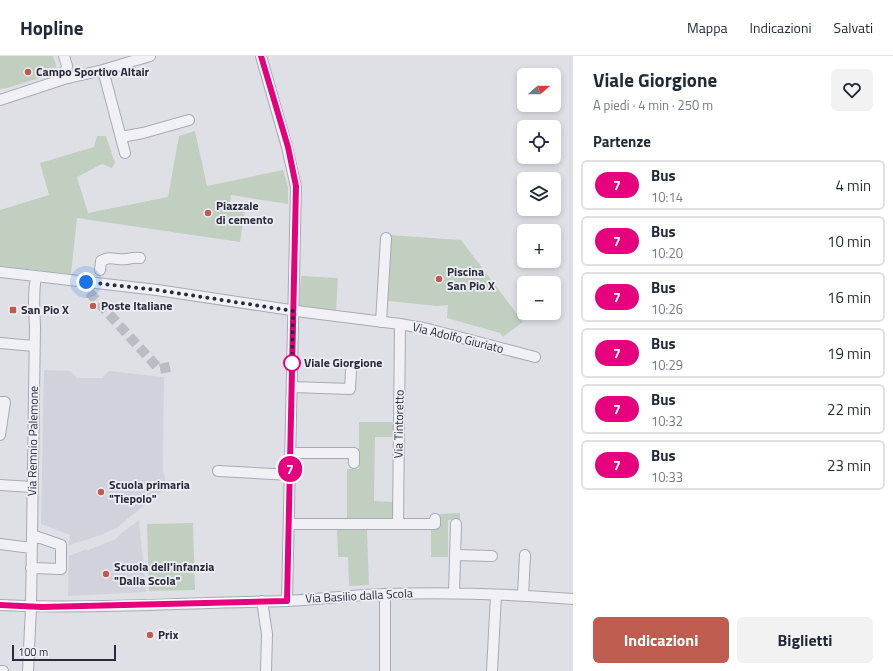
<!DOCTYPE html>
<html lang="it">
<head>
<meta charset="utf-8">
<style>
  body { margin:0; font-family:"Titillium Web",sans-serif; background:#f2f2f3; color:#1f2937; height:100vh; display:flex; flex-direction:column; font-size:15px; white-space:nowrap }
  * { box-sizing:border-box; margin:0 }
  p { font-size:13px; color:#747a83 }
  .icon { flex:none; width:22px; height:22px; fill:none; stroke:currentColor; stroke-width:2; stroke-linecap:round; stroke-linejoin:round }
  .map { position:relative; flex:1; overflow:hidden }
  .details { display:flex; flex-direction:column; background:#fff; width:320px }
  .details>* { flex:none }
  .badge { padding:0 8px; border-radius:13px; font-size:14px; line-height:26px }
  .needle { width:26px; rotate:70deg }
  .fabs { position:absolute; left:517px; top:12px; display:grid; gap:8px }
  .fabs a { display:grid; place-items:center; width:44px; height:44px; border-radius:6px; background:#fff; box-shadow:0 2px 6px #0003; font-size:20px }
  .scale { position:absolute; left:12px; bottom:10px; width:104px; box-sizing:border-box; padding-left:4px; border:2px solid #292b3c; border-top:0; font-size:11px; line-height:14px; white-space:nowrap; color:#292b3c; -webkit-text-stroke:3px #eeeff4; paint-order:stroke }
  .you { position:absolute; width:20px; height:20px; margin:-10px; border:3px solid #fff; border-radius:50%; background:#1a73e8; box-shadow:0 0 0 6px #1a73e833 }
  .map>.badge { position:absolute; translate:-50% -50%; box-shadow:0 0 0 2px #fff }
  h2 { padding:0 20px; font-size:15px; line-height:36px }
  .round { display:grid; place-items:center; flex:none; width:42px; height:42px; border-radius:6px; background:#f2f2f3 }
  .headline { display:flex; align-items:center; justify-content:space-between; height:68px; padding:0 20px }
  h1 { font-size:19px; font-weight:700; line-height:30px }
  .primary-button { display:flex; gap:8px; margin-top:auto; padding:8px 20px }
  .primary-button a { flex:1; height:46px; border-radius:6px; background:#bf5c50; color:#fff; font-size:16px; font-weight:700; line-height:46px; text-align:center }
  .primary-button a+a { background:#f2f2f3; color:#1f2937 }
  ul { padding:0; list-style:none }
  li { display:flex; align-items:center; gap:12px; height:50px; margin:0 8px 6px; padding:0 12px; border:2px solid #e0e1e3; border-radius:6px }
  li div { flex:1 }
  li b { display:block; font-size:15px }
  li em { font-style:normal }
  li .badge { min-width:44px; font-weight:700; text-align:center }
  header { display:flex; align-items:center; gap:24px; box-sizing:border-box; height:56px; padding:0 20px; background:#fff; border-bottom:1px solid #e0e1e3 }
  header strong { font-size:19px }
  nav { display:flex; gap:22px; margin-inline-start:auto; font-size:14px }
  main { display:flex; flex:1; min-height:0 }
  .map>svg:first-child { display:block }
  .built { fill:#d1d2db }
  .green { fill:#c1cfc1 }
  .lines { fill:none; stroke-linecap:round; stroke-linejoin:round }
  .minor-tunnel { stroke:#bbbcc4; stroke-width:10; stroke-dasharray:10 5; stroke-linecap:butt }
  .minor-casing { stroke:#a8aab3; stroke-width:12 }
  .minor { stroke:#f1f1f5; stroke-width:10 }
  .line-casing { stroke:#fff; stroke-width:9 }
  .line { stroke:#e6007e; stroke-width:6 }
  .walk { stroke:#292b3c; stroke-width:4; stroke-dasharray:0 7.2 }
  .poi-dot { fill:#bf5c50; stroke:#eeeff4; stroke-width:1.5 }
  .stop-dot { fill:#fff; stroke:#e6007e; stroke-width:2 }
  .labels { text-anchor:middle; stroke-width:3.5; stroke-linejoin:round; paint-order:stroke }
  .poi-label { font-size:12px; font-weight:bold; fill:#292b3c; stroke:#eeeff4; text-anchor:start }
  .street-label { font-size:12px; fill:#292b3c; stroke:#eeeff4 }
  .stop-label { font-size:12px; font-weight:bold; fill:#292b3c; stroke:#eeeff4; text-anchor:start }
</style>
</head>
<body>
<header>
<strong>Hopline</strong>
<nav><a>Mappa</a><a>Indicazioni</a><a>Salvati</a></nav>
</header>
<main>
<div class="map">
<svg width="573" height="615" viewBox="0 0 573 615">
  <rect width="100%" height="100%" fill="#dfe0e6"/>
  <path class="built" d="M44,314L71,315L77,322H102L109,315L164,321L163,416L165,421V433L116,472L101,479L69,489L70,479L41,468Z
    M139,464L146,536L68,540L69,500L86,493V495L116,483L119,479Z"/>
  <path class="green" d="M0,0H53L58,15L56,17L7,32L0,33Z
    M195,75L207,130L283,114L288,131V148L231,139L229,152L245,154L240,186L77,162L71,218L0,210V154L49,139L40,107L94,91L97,80H106L115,107L112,112L102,108L77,121L88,157L168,141L179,80Z
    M389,179L461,184L523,266L503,281L500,277L447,262L448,249L437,250L388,245Z
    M301,220L338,222L336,255L302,251L299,248Z
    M359,366H397V381H375L374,445L394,446V462H347V413H359Z
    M460,457V464H448V501H431V471H439V458Z
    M193,467L195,534L149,535L147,468Z
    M337,471L367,474L369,529L349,530L348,501H338Z"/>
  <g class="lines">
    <path class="minor-tunnel" d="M79,225L159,313L174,310"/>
    <defs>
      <path id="minor" d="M64,0L67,10L64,23
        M261,0L287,91L296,131L287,545
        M103,14L125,97
        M0,44L64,23L103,14L150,0
        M121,81L143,77L189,64
        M100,214L101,205C112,199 117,205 127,203C132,202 135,201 140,202
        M0,216L157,234L304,256L400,268L428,273L535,301
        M381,266L386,182
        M0,287L34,290
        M292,331L350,333L351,315
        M0,346H5L0,379
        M291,397H354V407
        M218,415L290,419
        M0,429L32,431
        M289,468H398L400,268
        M398,468H435V463
        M0,488L31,492
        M455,499L492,500
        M31,512L61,513V489L32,479
        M454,537L456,468
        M523,539L525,499
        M262,545L267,578L266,615
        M0,549C50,552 101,550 151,549C196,547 241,546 287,545C320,543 353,539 386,538C448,536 511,538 573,543
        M0,615H3
        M28,615L31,551L35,270C34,253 33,237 36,221
        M385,615V538
        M492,615L496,539"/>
    </defs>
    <use href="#minor" class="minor-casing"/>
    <use href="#minor" class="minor"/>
  </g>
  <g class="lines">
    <defs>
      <path id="line" d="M0,549L42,551L287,545L296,130L288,91L261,0"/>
    </defs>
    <use href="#line" class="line-casing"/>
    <use href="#line" class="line"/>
    <path class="walk" d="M86,226L157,234L293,255L292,307"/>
  </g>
  <g class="poi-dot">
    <circle cx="28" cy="16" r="4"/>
    <circle cx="208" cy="157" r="4"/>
    <circle cx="439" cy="223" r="4"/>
    <circle cx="93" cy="250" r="4"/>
    <rect x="9" y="250" width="8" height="8" rx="2"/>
    <circle cx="101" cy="436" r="4"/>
    <circle cx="106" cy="518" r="4"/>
    <circle cx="150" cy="579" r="4"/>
  </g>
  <circle class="stop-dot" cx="292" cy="307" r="8"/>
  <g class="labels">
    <g class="poi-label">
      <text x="36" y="20">Campo Sportivo Altair</text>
      <text x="216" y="154">Piazzale<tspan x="216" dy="14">di cemento</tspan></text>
      <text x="447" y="220">Piscina<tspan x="447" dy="14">San Pio X</tspan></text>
      <text x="101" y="254">Poste Italiane</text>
      <text x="21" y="258">San Pio X</text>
      <text x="109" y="433">Scuola primaria<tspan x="109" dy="14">"Tiepolo"</tspan></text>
      <text x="114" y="515">Scuola dell'infanzia<tspan x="114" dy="14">"Dalla Scola"</tspan></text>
      <text x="158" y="583">Prix</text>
    </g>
    <g class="street-label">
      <text transform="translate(458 282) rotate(14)" y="4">Via Adolfo Giuriato</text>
      <text transform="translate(399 368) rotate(-89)" y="4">Via Tintoretto</text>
      <text transform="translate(33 385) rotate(-89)" y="4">Via Remnio Palemone</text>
      <text transform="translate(359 540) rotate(-3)" y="4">Via Basilio dalla Scola</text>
    </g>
    <g class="stop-label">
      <text x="304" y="311">Viale Giorgione</text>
    </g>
  </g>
</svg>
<div class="fabs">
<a><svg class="needle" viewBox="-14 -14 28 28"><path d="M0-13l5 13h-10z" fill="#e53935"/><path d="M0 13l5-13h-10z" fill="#747a83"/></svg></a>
<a><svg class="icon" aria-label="locate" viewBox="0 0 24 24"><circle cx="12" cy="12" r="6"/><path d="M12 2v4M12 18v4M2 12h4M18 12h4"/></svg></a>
<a><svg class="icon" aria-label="layers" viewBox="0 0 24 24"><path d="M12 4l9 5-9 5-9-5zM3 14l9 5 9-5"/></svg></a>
<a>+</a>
<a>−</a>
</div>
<div class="scale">100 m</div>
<div class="you" style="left:86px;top:226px"></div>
<b class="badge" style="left:290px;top:413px;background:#e6007e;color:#fff">7</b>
</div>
<section class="details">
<div class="headline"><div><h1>Viale Giorgione</h1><p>A piedi · 4 min · 250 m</p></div><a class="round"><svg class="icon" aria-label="heart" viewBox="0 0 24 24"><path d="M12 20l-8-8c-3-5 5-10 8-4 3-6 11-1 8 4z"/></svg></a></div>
<h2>Partenze</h2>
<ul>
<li><span class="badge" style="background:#e6007e;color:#fff">7</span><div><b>Bus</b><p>10:14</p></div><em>4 min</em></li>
<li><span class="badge" style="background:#e6007e;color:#fff">7</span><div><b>Bus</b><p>10:20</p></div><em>10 min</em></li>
<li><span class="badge" style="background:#e6007e;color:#fff">7</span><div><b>Bus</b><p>10:26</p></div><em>16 min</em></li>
<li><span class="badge" style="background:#e6007e;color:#fff">7</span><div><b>Bus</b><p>10:29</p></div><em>19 min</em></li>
<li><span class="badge" style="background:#e6007e;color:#fff">7</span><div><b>Bus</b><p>10:32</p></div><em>22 min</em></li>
<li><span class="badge" style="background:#e6007e;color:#fff">7</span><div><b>Bus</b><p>10:33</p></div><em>23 min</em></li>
</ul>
<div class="primary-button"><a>Indicazioni</a><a>Biglietti</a></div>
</section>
</main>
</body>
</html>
